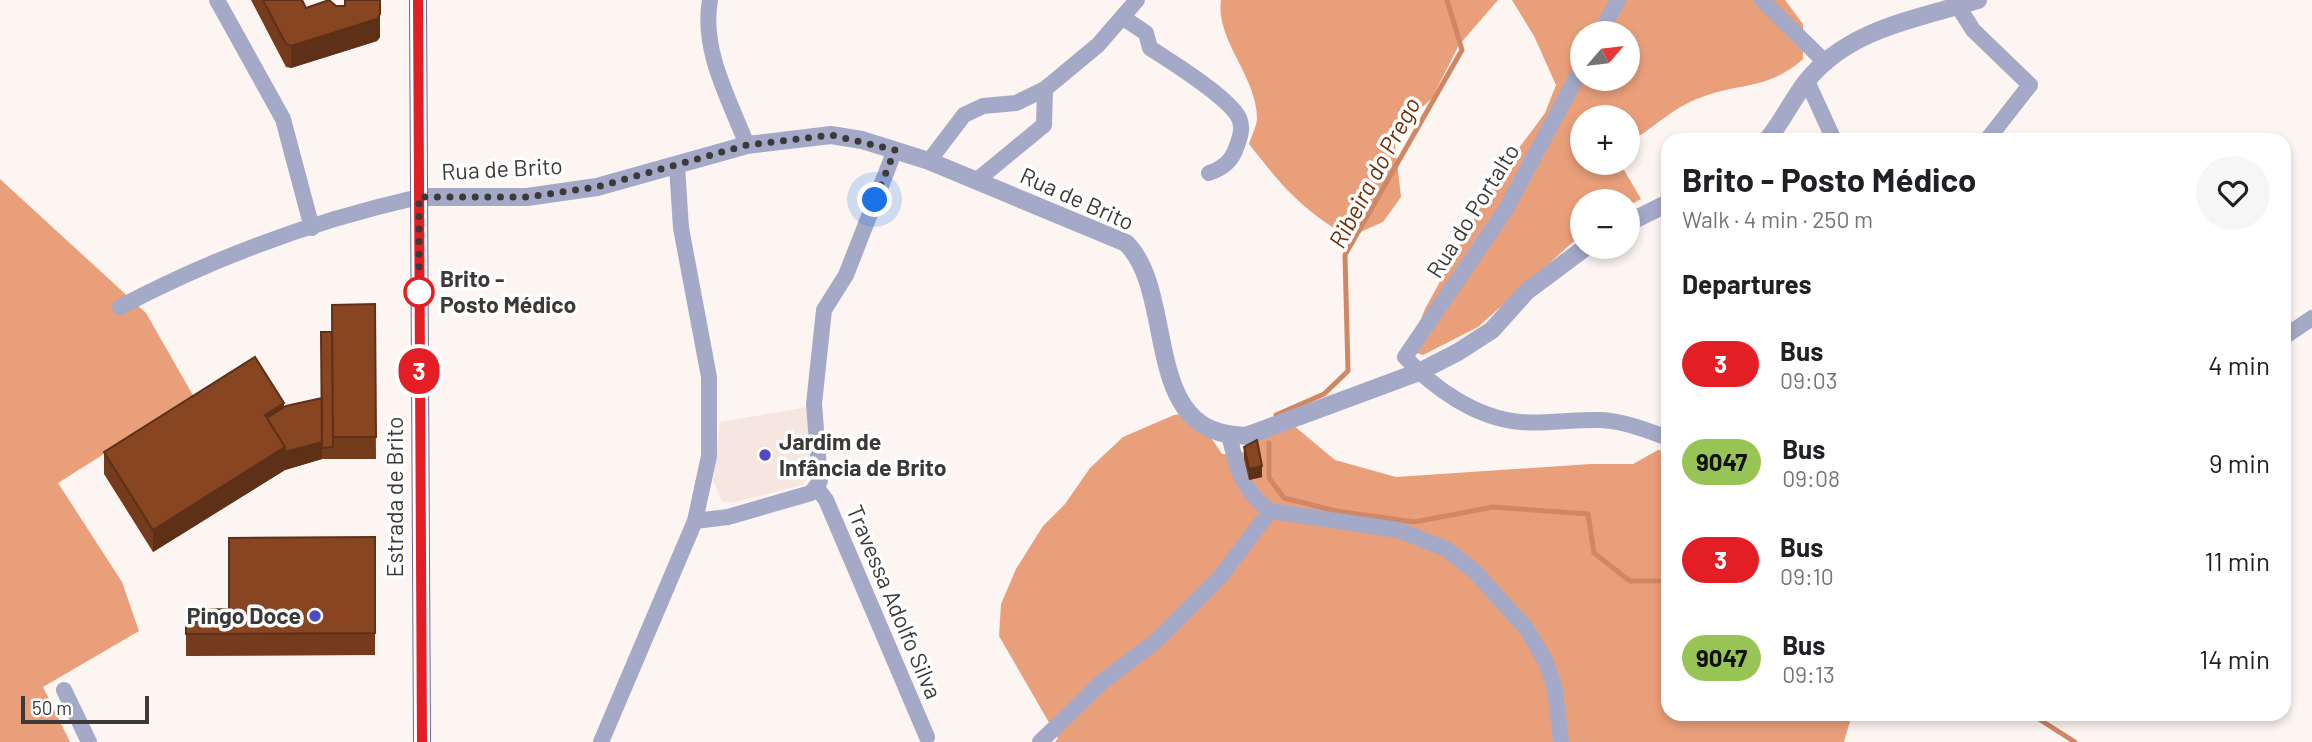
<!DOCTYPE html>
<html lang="en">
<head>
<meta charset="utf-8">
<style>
  body { margin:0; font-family:Barlow,sans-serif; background:#f6f6f6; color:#202124; height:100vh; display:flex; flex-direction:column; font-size:26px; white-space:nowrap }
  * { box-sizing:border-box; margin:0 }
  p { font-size:23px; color:#757577 }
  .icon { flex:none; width:38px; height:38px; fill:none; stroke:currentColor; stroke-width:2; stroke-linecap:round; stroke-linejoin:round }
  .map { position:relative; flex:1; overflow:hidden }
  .details { position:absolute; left:1661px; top:133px; width:630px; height:588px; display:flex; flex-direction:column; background:#fff; border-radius:21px; box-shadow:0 4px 10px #0003 }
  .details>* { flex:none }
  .badge { padding:0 14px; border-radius:23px; font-size:24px; line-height:46px }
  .needle { width:46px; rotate:62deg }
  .controls { position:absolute; left:1570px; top:21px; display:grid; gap:14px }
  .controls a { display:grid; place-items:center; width:70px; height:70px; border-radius:50%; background:#fff; box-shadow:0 4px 10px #0003; font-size:35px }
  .scale { position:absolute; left:21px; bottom:18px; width:128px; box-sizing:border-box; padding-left:7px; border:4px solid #3c3a38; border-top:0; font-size:19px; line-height:24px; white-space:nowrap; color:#3c3a38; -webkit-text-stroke:5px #fff; paint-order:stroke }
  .you { position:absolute; width:35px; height:35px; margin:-18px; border:5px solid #fff; border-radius:50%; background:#1a73e8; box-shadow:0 0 0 10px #1a73e833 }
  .map>.badge { position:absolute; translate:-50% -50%; box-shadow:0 0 0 4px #fff }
  h2 { padding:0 21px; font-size:26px; line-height:63px }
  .round { display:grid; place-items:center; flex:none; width:74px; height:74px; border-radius:37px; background:#f6f6f6 }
  .overview { display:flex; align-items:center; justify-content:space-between; height:119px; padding:0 21px }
  h1 { font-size:33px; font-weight:700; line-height:52px }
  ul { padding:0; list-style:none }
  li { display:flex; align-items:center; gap:21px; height:98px; padding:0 21px }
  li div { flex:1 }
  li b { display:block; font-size:26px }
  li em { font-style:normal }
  li .badge { min-width:77px; font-weight:700; text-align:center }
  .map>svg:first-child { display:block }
  .built { fill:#f5e6e0 }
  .forest { fill:#ea9f7b; fill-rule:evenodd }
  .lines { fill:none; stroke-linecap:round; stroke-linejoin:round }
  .stream { stroke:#d08764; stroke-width:5 }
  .minor { stroke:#a4a9c8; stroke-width:16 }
  .tertiary { stroke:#a4a9c8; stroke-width:18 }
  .primary { stroke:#62679e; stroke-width:18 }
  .wall { fill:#743b1d }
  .shaded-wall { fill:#5e3018 }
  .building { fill:#874522; stroke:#5e3018; stroke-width:2 }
  .line-casing { stroke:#fff; stroke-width:16 }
  .line { stroke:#e41e25; stroke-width:10 }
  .walk { stroke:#3c3a38; stroke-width:7; stroke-dasharray:0 12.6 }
  .stop-dot { fill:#fff; stroke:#e41e25; stroke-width:3.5 }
  .poi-dot { fill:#504bc2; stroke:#fff; stroke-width:2.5 }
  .labels { text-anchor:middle; stroke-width:7; stroke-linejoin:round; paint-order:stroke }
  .street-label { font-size:23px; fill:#3c3a38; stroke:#fff }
  .stop-label { font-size:23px; font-weight:bold; fill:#3c3a38; stroke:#fff; text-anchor:start }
  .poi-label { font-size:23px; font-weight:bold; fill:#3c3a38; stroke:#fff; text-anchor:start }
  .water-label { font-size:24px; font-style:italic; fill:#733007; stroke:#fff }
</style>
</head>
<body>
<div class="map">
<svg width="2312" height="742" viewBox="0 0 2312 742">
  <rect width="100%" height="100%" fill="#fdf5f2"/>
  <path class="built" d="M808,407L812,457L807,479L802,485L731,503L722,501L713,480L720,422Z"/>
  <path class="forest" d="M1221,0H1498L1459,45L1432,98L1412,117L1395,144L1401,197L1383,222L1349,237C1302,210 1282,186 1249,144C1251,137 1257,126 1257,118C1257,77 1215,39 1221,0Z
    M1512,0H1785L1803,24V59C1768,90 1742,82 1702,97C1673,107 1654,128 1628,143V117H1582V163H1620L1641,199L1628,206V201H1582V234L1478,327L1423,355L1411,351L1412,341L1425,309L1496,179L1545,113L1556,85L1534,36ZM1582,33H1628V79H1582Z
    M0,179L146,313L194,397L58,483L122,582L139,631L43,687L70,742H0Z
    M1194,412L1222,454H1240L1271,428L1293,425L1335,460L1396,477L1591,464H1633L1658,450L1668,452V714H1852L1844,742H1055L1058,738L999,636L1001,604L1016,569L1043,526L1065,504L1090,468L1123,437L1174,415Z"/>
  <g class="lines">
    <path class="stream" d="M1276,415L1324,394L1348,371L1345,255L1462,50L1447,0
      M1269,443V478L1284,498L1336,511L1414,522L1493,507L1588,514L1594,553L1630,581H1668
      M2031,714L2075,742"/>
    <path class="minor" d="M217,0L283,119L312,228
      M710,0C701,50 729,99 747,145
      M1762,0L1826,63
      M1958,6L1973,30L2030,85L1987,140
      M1122,17L1146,33L1150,48C1172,62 1225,95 1238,116C1244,127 1240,138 1236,148C1232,161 1221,169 1209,173
      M1600,33L1618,0
      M1582,67L1506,209L1405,357C1433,388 1476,418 1520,422C1546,424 1574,419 1600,420C1624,421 1646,430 1668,438
      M1807,81L1834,140
      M929,161L964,115L983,106L1016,103L1045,89L1098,45L1137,0
      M976,181L1044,125L1045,89
      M120,307C213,258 316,220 419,197
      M2284,337L2312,318
      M1229,434C1236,466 1241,490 1270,511L1398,530L1446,549L1474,571L1526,628L1546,662L1555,690L1561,742
      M817,488L826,500L927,737
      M695,521L728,517L811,493L820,481L814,404L824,310L846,275L895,150
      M64,690L89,742
      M601,742L695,521L709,456V377L681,228L677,166
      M1040,742L1103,681L1156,641L1220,577L1270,511"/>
    <path class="tertiary" d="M1767,140C1782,122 1792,100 1806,82C1848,28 1918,19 1978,0
      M419,197H527L597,187L747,145L831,135L862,140L929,161L1126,243C1173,289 1146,412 1219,432C1227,435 1237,435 1246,436L1419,372L1458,352L1492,330L1527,291L1586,247
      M1628,223L1668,203"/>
    <path class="primary" d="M418,0L422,742"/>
  </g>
  <path class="wall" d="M251,0H302L306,8L380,37L377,41L291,68L286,67Z
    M375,304L376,459H322V457V459L285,470L153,552L104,474V452L322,398L332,332Z
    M1244,447L1262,477L1249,480L1244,459Z
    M375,537V655L186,656V610L229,609Z"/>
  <path class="shaded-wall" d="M380,14V37L377,41L291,68V46Z
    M284,403V425L265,420V415Z
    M322,442V459L285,470L153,552V530L285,447Z
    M1262,466V477L1249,480V469Z"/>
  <path class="building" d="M263,0H302L306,8L329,0L336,6H345V0H380V14L377,19L291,46L286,44Z
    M375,304L376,437H333L332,305Z
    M321,332H332L333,447L322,448Z
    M255,357L284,403L265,415L285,447L153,530L104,452Z
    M322,398V442L285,452V447L267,418L286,406Z
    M1257,440L1262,466L1249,469L1244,447Z
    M375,537V633L186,634V610L229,609V538Z"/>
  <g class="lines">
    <defs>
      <path id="line" d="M418,0L422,742"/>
    </defs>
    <use href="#line" class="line-casing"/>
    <use href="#line" class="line"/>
    <path class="walk" d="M419,292V197H527L597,187L747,145L831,135L895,150L875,200"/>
  </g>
  <circle class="stop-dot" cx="419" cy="292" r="14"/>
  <g class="poi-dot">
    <circle cx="765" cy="455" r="7"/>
    <circle cx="315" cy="616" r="7"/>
  </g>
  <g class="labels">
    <g class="street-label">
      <text transform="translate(502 169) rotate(-3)" y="8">Rua de Brito</text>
      <text transform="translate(1077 199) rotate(24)" y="8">Rua de Brito</text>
      <text transform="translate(1473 211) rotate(-58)" y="8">Rua do Portalto</text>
      <text transform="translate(395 497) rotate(-90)" y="8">Estrada de Brito</text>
      <text transform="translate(894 602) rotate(67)" y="8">Travessa Adolfo Silva</text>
    </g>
    <g class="stop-label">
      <text x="440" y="287">Brito -<tspan x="440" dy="26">Posto Médico</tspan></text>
    </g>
    <g class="poi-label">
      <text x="779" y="450">Jardim de<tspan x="779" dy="26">Infância de Brito</tspan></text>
      <text x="301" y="624" text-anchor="end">Pingo Doce</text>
    </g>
    <g class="water-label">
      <text transform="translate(1375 173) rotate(-62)" y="8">Ribeira do Prego</text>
    </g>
  </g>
</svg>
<div class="controls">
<a><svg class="needle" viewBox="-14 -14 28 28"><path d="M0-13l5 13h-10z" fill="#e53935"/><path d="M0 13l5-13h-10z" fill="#757577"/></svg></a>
<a>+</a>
<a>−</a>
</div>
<div class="scale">50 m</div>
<div class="you" style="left:875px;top:200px"></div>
<b class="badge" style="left:419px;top:371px;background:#e41e25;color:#fff">3</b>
<section class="details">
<div class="overview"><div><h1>Brito - Posto Médico</h1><p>Walk · 4 min · 250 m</p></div><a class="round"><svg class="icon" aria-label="heart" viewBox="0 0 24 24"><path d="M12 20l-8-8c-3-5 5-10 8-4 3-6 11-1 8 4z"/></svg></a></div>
<h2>Departures</h2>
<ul>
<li><span class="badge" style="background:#e41e25;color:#fff">3</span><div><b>Bus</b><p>09:03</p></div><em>4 min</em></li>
<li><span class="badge" style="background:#98c455;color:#111">9047</span><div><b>Bus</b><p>09:08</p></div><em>9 min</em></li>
<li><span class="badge" style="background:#e41e25;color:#fff">3</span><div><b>Bus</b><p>09:10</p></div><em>11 min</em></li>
<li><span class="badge" style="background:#98c455;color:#111">9047</span><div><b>Bus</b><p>09:13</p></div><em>14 min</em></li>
</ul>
</section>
</div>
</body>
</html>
